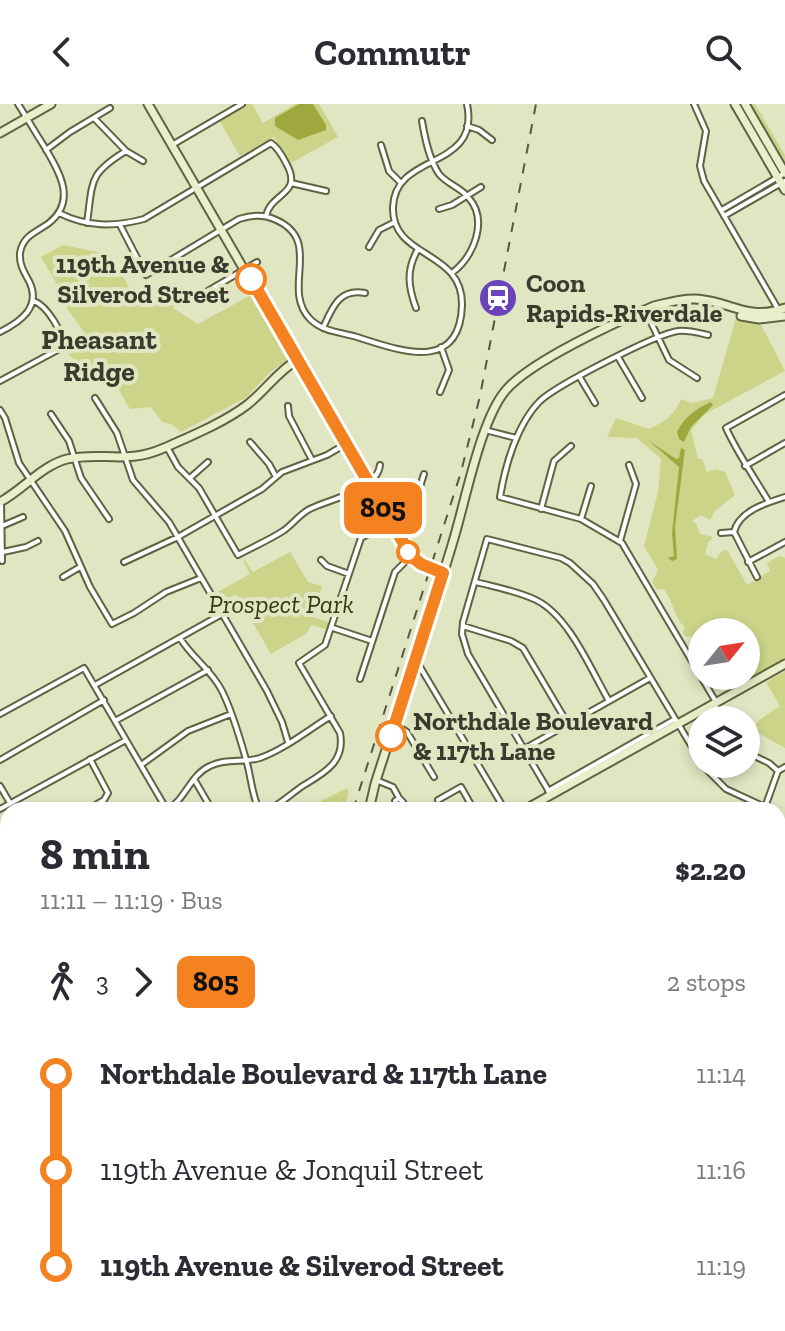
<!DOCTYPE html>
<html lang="en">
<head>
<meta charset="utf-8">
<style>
  body { margin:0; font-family:"Zilla Slab",serif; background:#f7f7f7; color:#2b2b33; height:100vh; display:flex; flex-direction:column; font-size:30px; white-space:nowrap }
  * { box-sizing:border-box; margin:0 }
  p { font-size:26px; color:#7c7c81 }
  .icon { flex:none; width:44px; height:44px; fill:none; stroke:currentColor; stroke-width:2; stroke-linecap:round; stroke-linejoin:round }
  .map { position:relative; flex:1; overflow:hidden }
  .details { position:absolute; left:0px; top:698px; width:786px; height:530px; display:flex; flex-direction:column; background:#fff; border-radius:24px 24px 0 0; box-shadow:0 4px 12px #0003 }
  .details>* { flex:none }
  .badge { padding:0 16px; border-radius:12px; font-size:28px; line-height:52px }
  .needle { width:52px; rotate:60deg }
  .buttons { position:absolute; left:688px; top:514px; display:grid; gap:16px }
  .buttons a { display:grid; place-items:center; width:72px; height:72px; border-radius:50%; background:#fff; box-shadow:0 4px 12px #0003; font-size:40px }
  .map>.badge { position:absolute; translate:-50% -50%; box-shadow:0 0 0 4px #fff }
  .legs { display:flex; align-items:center; gap:12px; height:88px; padding:0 40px; font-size:26px }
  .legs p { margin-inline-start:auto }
  .headline { display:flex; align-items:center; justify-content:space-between; height:136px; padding:0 40px }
  h1 { font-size:44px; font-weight:800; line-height:60px }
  ul { padding:0 40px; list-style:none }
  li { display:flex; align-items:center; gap:28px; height:96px; font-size:30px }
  li i { display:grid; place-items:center; width:12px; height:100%; margin:0 10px; background:currentColor }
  li i::after { content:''; width:20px; height:20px; margin:-10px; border:6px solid; border-radius:50%; background:#fff }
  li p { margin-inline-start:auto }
  li:first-child i { background:linear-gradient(#0000 50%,currentColor 0) }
  li:last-child i { background:linear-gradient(currentColor 50%,#0000 0) }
  header { display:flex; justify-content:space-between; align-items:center; height:104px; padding:0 40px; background:#fff; font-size:36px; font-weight:800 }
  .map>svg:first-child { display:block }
  .green { fill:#cbd489 }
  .water { fill:#9ea83f }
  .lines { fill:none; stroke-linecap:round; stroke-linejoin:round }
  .stream { stroke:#9ea83f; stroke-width:2 }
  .street-casing { stroke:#5f6343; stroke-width:8 }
  .secondary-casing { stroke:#5f6343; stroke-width:11 }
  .highway-casing { stroke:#fff; stroke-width:15 }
  .street { stroke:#fff; stroke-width:4 }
  .secondary { stroke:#ebeeca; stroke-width:7 }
  .highway { stroke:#bcc74d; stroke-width:11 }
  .rail { stroke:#555846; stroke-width:2; stroke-dasharray:10 10; stroke-linecap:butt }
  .line-1-casing { stroke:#fff; stroke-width:18 }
  .line-1 { stroke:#f58220; stroke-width:12 }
  .stop-1-dot { fill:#fff; stroke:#f58220; stroke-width:4 }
  .labels { text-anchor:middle; stroke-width:8; stroke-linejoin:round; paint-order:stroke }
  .stop-label { font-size:26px; font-weight:bold; fill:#393b2d; stroke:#e0e6c2; text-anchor:end }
  .poi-label { font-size:26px; font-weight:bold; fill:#393b2d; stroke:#e0e6c2; text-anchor:start }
  .park-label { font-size:26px; font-style:italic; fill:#35390d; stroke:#e0e6c2 }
  .neighbourhood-label { font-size:28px; font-weight:bold; fill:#393b2d; stroke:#e0e6c2 }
</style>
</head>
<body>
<header><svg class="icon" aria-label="back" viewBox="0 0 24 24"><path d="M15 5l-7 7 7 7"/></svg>Commutr<svg class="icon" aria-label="search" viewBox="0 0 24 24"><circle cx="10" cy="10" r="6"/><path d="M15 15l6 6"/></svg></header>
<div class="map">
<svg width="785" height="1227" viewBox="0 0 785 1227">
  <rect width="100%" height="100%" fill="#e0e6c2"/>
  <path class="green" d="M247,0H252L263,19L295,0H319L338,33L289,60L274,33L240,52L219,16Z
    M749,0H755L785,51V63Z
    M63,141L103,149L111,163H114L123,172L137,198L154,194L174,179L178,181L181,196L173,204L198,220L253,190L290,254L269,269L247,293L181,328L171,320L162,318L151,303L130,305C113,277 110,260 76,280L70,276V270L76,259L64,243L66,239L80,236L84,228L59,193L58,182L41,153Z
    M736,214L760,219L785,267L705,310L691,326L698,355H702L707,368L716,365L725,368L735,391L715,407L710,416L701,411L692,417L696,419L700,430L713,433L708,439L705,450L716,455L722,447L727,446L747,481L770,467L767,459L779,452L785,454V558L727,587L719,572H746V528H702V543L696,532L686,533L683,530L684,523C674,512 673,497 664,485L657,486L652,478L658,466L644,442L658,388L661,355L637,334L607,333L616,314L649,325C665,318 674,311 681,295L692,299L713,294Z
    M290,448L308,478L322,482L313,513L331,519L328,526L311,521L307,529L271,550L236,490L220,499L214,490L250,470L243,456L244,455L253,468Z
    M785,567V644L756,628L755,623L759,616L780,602L766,578Z
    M347,684L349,688L343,706H311L321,697Z
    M785,815V1108L778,1102V822Z
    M73,1220H107L124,1226L70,1227L68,1223Z"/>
  <path class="water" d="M299,0H313L326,21V26L298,36L275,22V14Z
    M711,298L713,301L691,323L684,338L679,335L677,328C684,313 697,304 711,298Z
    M648,336L676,355L679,354L681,344L685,346L675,423L677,455L672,457L668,454L674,452L672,429L679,363Z
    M778,999L785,1010V1087L783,1088L785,1101L782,1092L778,1091Z"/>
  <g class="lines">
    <path class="stream" d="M778,750L785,731
      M778,871L785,872"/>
    <defs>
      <path id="street" d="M694,0L706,27L700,62L704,77L778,205
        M95,15L126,47L143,57
        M422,17C425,35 429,55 439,70C447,80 460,83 468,93C489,116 474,152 452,169
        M467,22L479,26L492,36
        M172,41L242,0
        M381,41L389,67L401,79
        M46,46L70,28L110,4
        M291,79L326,87
        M439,105L452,101L481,83
        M722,106L785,69
        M59,109C87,123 114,123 144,115L271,39C278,44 282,51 286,59C304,91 271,88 266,112
        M724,112L785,77
        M87,119C93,77 88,70 126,47
        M120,121L146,171L239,115C251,111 263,110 274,115C325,136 280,184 310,215C324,229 343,228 360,234C401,247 460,269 462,201C463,145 391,155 393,103C395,47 481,67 467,0
        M369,143L379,126L395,118
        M201,191L257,158
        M416,204C408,182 406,166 418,145
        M645,206L669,256L697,274
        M323,224C332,204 339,184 365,189
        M0,228C20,218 42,203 29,177C24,168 19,160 20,149C23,131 37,128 49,119C78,96 58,66 44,42C35,28 27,14 18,0
        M708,231C699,229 688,226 678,227C656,230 557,281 540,297C517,320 505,362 500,393L581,415L622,439L716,598
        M618,253L642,294
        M579,272L595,299
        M0,277L63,243C64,229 47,202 34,197
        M440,288L449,266L441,243
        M95,294L117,329L133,376L169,418L267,587L282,618L288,638
        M288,302L289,312L312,356
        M0,306L5,314L19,359L65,427L90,483L112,520L134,509L166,488L201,474
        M51,310L69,337L81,374L109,415
        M485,326L516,334
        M250,338L269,360L276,373
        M167,343L178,363L199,384L238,451C253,443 269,436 283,427C292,421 298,412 308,406C327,395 377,388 380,361
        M745,362L785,339
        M190,374L208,358
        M1,397L2,457
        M769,398C754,373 738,350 726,324L785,291
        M541,405L554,357L571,342
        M581,415L591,382
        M2,422L23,413
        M734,428C739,407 766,399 785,393
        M734,428L757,473
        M721,429L734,428
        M620,437L636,380L629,361
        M3,448L26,443L38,437
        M321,456L327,462L349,470
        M124,458L178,433L262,385L282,368L327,351L344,341
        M748,458L785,438
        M63,473L80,463
        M476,478C495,483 517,487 536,496C569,512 591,566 609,597
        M463,522L511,537L523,544L568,620
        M333,524L372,537
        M180,534C192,554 211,565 222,587C232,607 239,631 245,652C251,670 251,688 259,706
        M416,556L505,706
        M360,575L395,468L411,452
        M95,581L222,510
        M714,600L722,616
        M0,610L84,564L167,706
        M115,617L208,566
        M394,620L407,628L434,673
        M524,645L650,574
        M746,648L769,659L778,667
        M0,656L104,596
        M141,661L188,627L231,610
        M778,667L785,663
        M194,675L212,706
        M376,676L393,683L399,694
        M0,682L10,699
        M548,687L675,615
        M551,691L468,550L462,530L463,518L487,435L561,454L570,459L593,480L604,496L704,663L726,685L765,703
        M438,696L461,683L474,706
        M416,703L418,706
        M0,705L126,636
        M87,706L104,696L108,689L90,655
        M167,706C186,695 190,671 210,662C226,654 244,659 260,654C285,645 308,626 331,612
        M269,706C281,699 290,691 301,683C322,670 346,659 340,629L299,559L325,541L361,434L413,405L424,370
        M398,706L395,697L399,694L403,698L398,701
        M764,706L778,667
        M0,750L8,746
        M0,1036L8,1044
        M0,1116L8,1112
        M0,1163L8,1159
        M0,1187L8,1202
        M0,1210L8,1206
        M115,1220L136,1227
        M286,1220L290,1227
        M383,1220L387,1227
        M433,1220L437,1227
        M56,1227L68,1220
        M146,1227L148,1220
        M237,1227L250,1220
        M327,1227L340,1220
        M638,1227L650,1220
        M756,1227V1220"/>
      <path id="secondary" d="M148,0L413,457L422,463L443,469
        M735,0L785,86
        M745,0L785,69
        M0,29L51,0
        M741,212L759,215L785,212
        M0,398C24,385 41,362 67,355C102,347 126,361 164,344C191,332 223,319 247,301C265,287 277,268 297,256
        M369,706L375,680C400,601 428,521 452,441C465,400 480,316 506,286C531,257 616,218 654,202C670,198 688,193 704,196C737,201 749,216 785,204
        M524,706L785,560
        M0,766L8,780
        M0,994L8,989
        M651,1220L656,1227"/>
      <path id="highway" d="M778,770L785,750
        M778,801L785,778
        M728,1227V1220
        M739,1227V1220"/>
    </defs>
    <use href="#street" class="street-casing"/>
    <use href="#secondary" class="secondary-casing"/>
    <use href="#highway" class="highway-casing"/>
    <use href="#street" class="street"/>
    <use href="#secondary" class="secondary"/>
    <use href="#highway" class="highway"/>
    <path class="rail" d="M353,706L461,368L480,292L536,0
      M183,1227L186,1220"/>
  </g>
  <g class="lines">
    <defs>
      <path id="line-1" d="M251,175L411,452L421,460L443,469L391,632"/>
    </defs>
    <use href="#line-1" class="line-1-casing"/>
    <use href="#line-1" class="line-1"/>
  </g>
  <defs>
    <symbol id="station-disc" viewBox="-11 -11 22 22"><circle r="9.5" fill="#6a42ba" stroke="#e0e6c2"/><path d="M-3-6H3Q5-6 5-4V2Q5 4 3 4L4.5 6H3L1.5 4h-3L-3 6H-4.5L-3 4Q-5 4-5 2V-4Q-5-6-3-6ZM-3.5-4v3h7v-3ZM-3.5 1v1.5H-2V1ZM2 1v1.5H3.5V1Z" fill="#fff"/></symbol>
  </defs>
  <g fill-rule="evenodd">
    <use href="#station-disc" x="476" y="172" width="44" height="44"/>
  </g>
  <g class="stop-1-dot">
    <circle cx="251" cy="175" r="14"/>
    <circle cx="408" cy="448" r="10"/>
    <circle cx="391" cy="632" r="14"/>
  </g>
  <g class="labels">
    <g class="stop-label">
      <text x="229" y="169">119th Avenue &amp;<tspan x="229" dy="30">Silverod Street</tspan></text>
      <text x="413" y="626" text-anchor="start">Northdale Boulevard<tspan x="413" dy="30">&amp; 117th Lane</tspan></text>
    </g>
    <g class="poi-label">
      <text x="526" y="188">Coon<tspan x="526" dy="30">Rapids-Riverdale</tspan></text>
    </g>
    <g class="park-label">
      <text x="281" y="509">Prospect Park</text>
    </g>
    <g class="neighbourhood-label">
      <text x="99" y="245">Pheasant<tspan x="99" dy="32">Ridge</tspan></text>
    </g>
  </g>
</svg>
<div class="buttons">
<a><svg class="needle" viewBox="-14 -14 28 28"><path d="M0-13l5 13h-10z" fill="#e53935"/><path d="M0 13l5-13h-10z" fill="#7c7c81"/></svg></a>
<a><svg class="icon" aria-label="layers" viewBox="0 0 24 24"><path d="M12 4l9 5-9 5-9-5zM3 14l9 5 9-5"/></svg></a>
</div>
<b class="badge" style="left:383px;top:404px;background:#f58220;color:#111">805</b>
<section class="details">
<div class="headline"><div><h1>8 min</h1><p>11:11 – 11:19 · Bus</p></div><b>$2.20</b></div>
<div class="legs"><svg class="icon" aria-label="walk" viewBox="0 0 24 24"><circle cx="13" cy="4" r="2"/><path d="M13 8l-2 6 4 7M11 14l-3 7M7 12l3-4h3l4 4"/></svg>3<svg class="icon" aria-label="forward" viewBox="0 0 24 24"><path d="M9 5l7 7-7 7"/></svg><b class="badge" style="background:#f58220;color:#111">805</b><p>2 stops</p></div>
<ul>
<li><i style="color:#f58220"></i><b>Northdale Boulevard &amp; 117th Lane</b><p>11:14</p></li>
<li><i style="color:#f58220"></i><span>119th Avenue &amp; Jonquil Street</span><p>11:16</p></li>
<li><i style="color:#f58220"></i><b>119th Avenue &amp; Silverod Street</b><p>11:19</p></li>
</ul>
</section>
</div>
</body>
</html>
